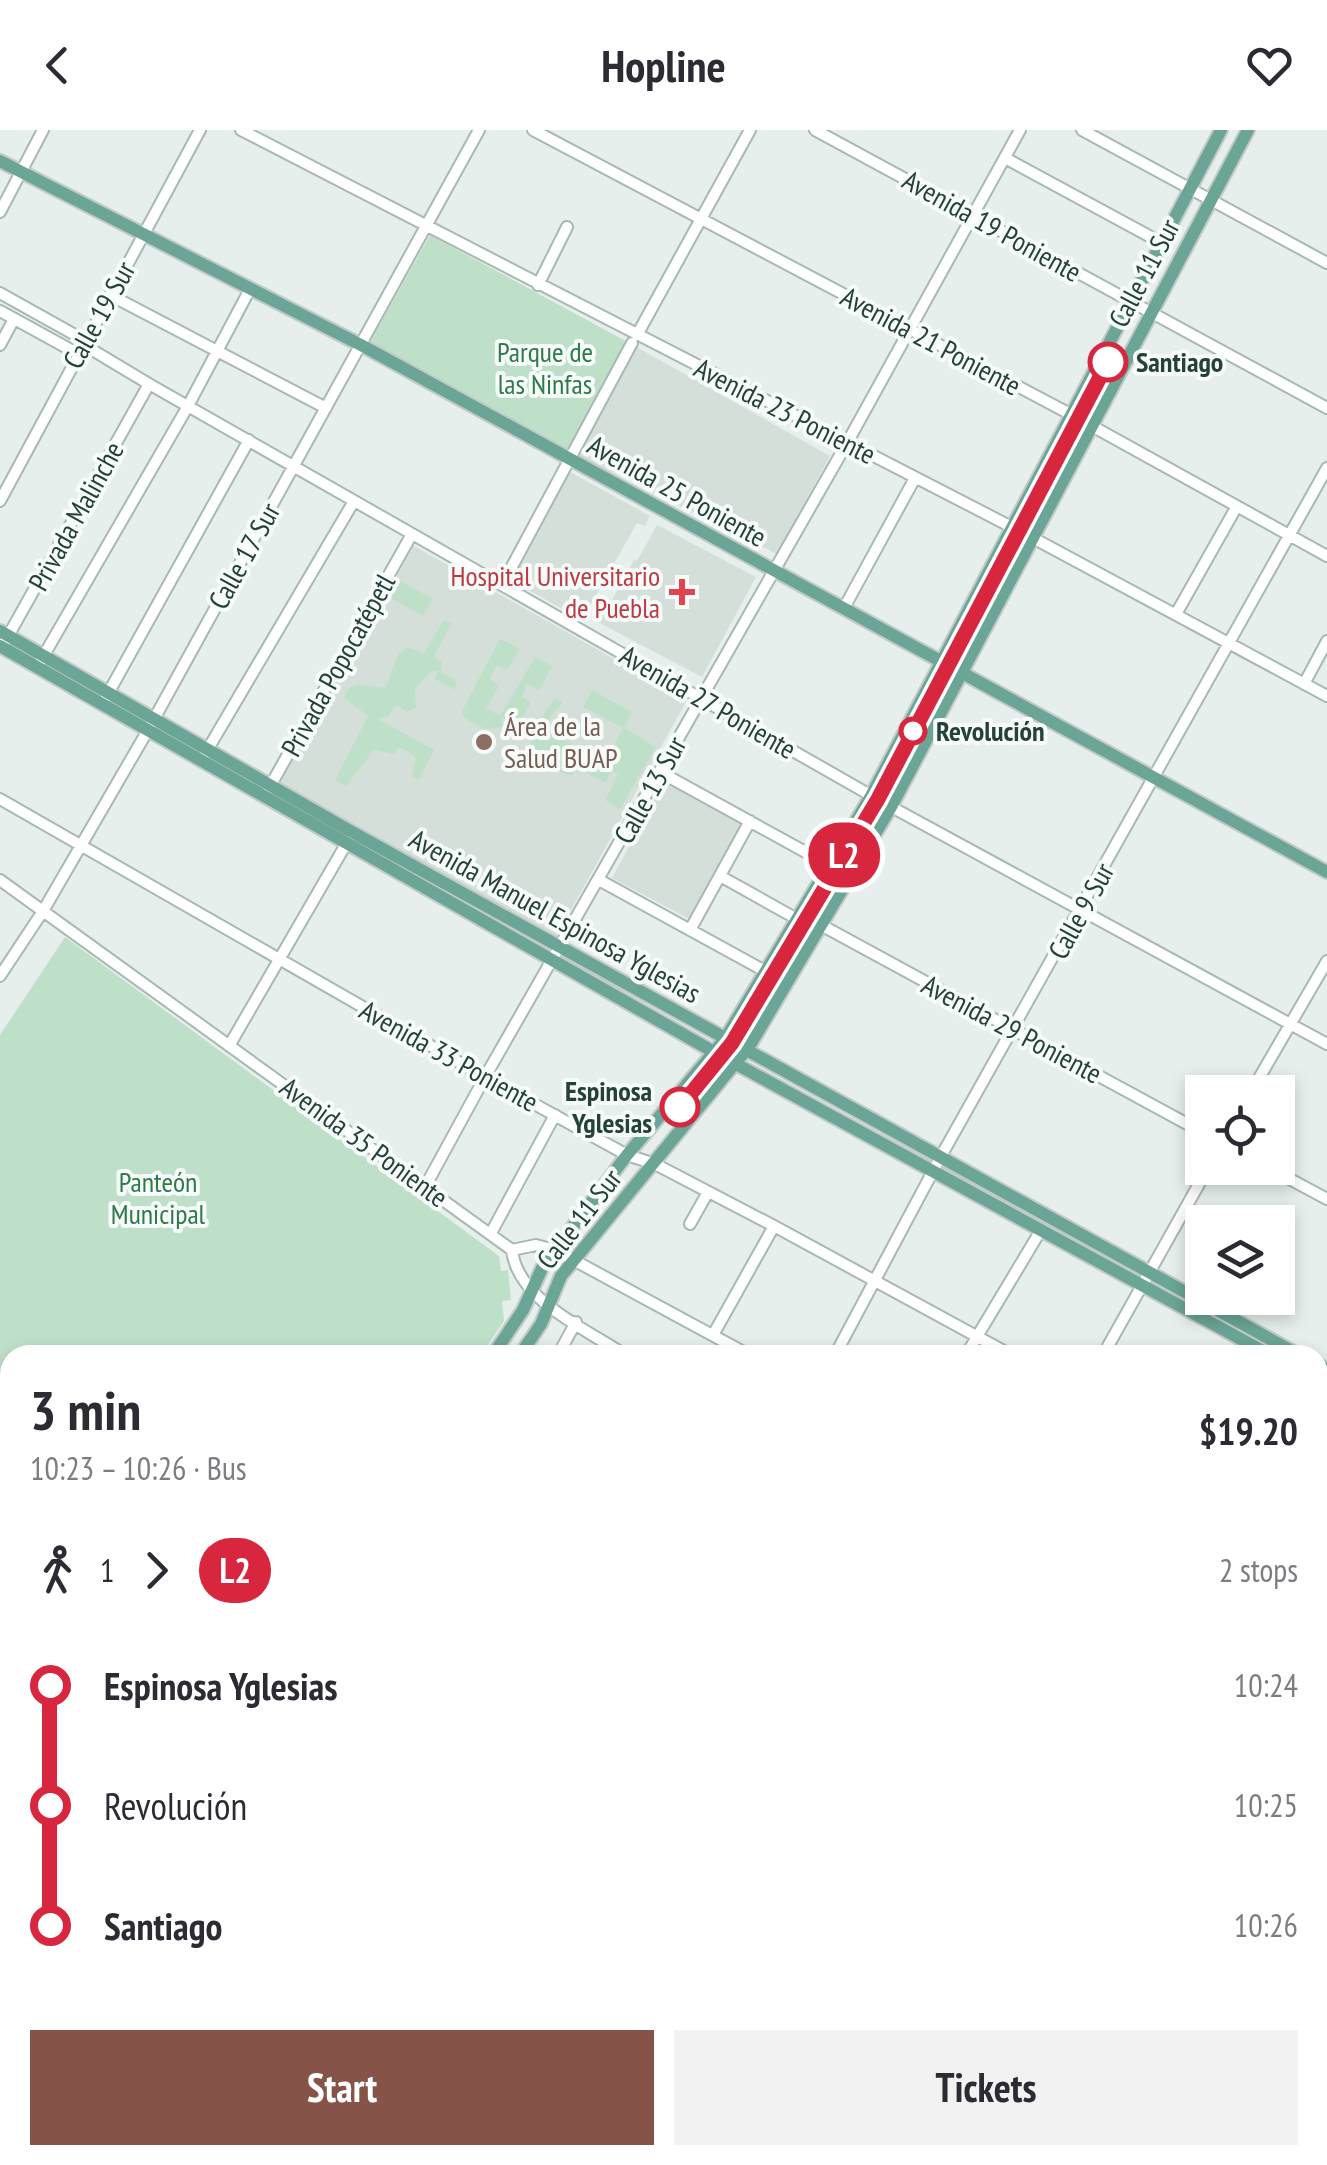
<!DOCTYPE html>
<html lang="en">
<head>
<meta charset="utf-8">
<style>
  body { margin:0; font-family:"PT Sans Narrow",sans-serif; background:#f2f2f3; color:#2b2b33; height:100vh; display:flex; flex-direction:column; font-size:38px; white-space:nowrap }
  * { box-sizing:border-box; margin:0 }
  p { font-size:32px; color:#7c7c81 }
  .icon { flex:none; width:55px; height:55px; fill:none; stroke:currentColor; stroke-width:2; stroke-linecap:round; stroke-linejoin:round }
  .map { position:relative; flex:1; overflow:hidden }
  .details { position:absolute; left:0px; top:1215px; width:1328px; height:820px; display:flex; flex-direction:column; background:#fff; border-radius:30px 30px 0 0; box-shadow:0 5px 15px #0003 }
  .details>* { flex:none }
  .badge { padding:0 20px; border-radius:32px; font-size:35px; line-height:65px }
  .fabs { position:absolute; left:1185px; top:945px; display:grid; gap:20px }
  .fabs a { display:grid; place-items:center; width:110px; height:110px; border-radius:0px; background:#fff; box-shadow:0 5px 15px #0003; font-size:50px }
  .map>.badge { position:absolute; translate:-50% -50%; box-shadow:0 0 0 5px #fff }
  .legs { display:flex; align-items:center; gap:15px; height:110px; padding:0 30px; font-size:32px }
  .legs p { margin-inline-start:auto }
  .overview { display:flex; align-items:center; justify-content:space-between; height:170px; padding:0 30px }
  h1 { font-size:55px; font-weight:700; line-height:75px }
  .button { display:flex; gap:20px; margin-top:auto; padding:20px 30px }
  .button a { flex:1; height:115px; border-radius:0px; background:#855347; color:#fff; font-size:40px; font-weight:700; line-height:115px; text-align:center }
  .button a+a { background:#f2f2f3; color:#2b2b33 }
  ul { padding:0 30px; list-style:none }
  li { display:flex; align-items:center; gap:35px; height:120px; font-size:38px }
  li i { display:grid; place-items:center; width:15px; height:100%; margin:0 12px; background:currentColor }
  li i::after { content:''; width:25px; height:25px; margin:-12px; border:8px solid; border-radius:50%; background:#fff }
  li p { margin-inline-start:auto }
  li:first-child i { background:linear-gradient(#0000 50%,currentColor 0) }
  li:last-child i { background:linear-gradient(currentColor 50%,#0000 0) }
  header { display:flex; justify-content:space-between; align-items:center; height:130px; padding:0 30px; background:#fff; font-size:45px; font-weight:700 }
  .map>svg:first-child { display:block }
  .built { fill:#d4dfda }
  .green { fill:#bfe0c8 }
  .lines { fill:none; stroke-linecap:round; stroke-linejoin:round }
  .minor-casing { stroke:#a8b8b2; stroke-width:14 }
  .major-casing { stroke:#c2cac8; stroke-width:16 }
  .minor { stroke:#fff; stroke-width:10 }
  .major { stroke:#6aa596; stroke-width:12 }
  .line-1-casing { stroke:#fff; stroke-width:22 }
  .line-1 { stroke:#d7263d; stroke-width:15 }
  .stop-1-dot { fill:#fff; stroke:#d7263d; stroke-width:5 }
  .health-dot { fill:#e0444e; stroke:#f7fbf9; stroke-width:4 }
  .education-dot { fill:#8d6e63; stroke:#f7fbf9; stroke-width:4 }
  .labels { text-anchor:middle; stroke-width:8; stroke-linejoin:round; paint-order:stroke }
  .street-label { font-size:28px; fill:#24423a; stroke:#f7fbf9 }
  .park-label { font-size:28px; fill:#2d7a4b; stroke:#f7fbf9 }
  .stop-label { font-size:28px; font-weight:bold; fill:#24423a; stroke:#f7fbf9; text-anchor:start }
  .health-label { font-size:28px; fill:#be3a42; stroke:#f7fbf9; text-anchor:end }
  .education-label { font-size:28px; fill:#785e54; stroke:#f7fbf9; text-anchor:start }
</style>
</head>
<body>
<header><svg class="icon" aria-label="back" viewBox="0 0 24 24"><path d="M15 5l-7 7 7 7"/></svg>Hopline<svg class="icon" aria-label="heart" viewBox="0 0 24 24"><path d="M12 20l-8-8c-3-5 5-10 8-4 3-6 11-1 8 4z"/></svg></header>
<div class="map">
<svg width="1327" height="2035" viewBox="0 0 1327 2035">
  <rect width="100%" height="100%" fill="#e6efeb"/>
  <path class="built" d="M633,215L830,326L777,424L577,325Z
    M570,342L650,386L645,396L637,393L582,490L509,449Z
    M657,395L756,447L702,547L596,491L604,476L608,478L634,430L637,431Z
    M414,416L687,570L556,807L280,653Z
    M664,652L740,693L742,700L693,791L612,748Z
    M1320,1828L1327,1832V1986L1318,1981V1833Z"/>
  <path class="green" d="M430,105L633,215L577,325L370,212Z
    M395,448L433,469L423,486L386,465Z
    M444,490L452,493L434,526L442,533L441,542L456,551L455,560L435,549L438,541L430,542L415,559L416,577L407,582L397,575L388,586L378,589L434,620L420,647L418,650L412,646L416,630L413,625L399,617L394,624L374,620L346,656L335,650L368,586L344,568C351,544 370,560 386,557L398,525L408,517L424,523Z
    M500,509L520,519L507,540L496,536L490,548L499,556L486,578L500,586L535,527L552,536L539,560L527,554L522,566L531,573L517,596L501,587L503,597L485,599L464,588L462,581Z
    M592,560L632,582L624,598L656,617L620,679L605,670L618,645L612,641L605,653L577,638L573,645H567L525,625L534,607L532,602L555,568L563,573L551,586L545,599L587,623V630L603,635L623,598L583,577Z
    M65,807L499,1126L501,1141L508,1140L511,1170L502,1171L504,1191L481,1225H10V1867L0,1861V905Z"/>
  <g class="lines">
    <defs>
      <path id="minor" d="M241,0L1033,408L1327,566
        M533,0L1072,285L1327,426
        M815,0L1327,278
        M1082,0L1327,133
        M1005,28L1162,113
        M0,82L43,0
        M538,155L567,97
        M0,163L77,206L94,221L149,254L886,674L1327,914
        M110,165L326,278
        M0,181L71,220L83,222
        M637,205L750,0
        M0,215L14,189
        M0,371L200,0
        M502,455L632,213
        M844,478L915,348
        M1176,484L1237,376
        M2,517L149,254
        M40,532L188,276L250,159
        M1304,554L1327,511
        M105,569L249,310
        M205,624L354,371
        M660,642L829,735
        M268,660L412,404
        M0,669L485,947L627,1025L655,1034L774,1096L1011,1225
        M720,746L797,789
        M0,750L512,1120
        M599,750L765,841
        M821,795L1202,1002
        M690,800L750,691
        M0,846L43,781L148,600L479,0
        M229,916L349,709
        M1251,962L1327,831
        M1269,1038L1327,1069
        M425,1057L485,947L847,313L1020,0
        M690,1094L708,1062
        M491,1103L555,985
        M512,1120L536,1115L555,1120L749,1225
        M512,1120C517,1170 586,1199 625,1225
        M713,1205L774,1096
        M558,1225L576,1192
        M835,1225L940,1028L1327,338
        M966,1225L1041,1100
        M1103,1225L1208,1038
        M1318,1341L1327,1324
        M1318,1391L1327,1396
        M1318,1536L1327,1541
        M1318,1585L1327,1569
        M1318,1681L1327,1687
        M1318,1821L1327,1804
        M0,1870L10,1875
        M1318,2007L1324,1995
        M276,2025L294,2035
        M700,2025L718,2035
        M11,2035L17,2025
        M105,2035L110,2025
        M197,2035L203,2025
        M382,2035L388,2025
        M555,2035L561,2025
        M645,2035L651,2025
        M741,2035L747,2025
        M833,2035L839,2025
        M931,2035L936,2025
        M1109,2035L1115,2025
        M1192,2035L1198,2025
        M1301,2035L1307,2025"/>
      <path id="major" d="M0,31L361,215L1327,742
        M0,501L352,702L1299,1225
        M0,516L714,922L1270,1225
        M493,1225L523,1180L543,1136L627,1025L725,909L871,666L1221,0
        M520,1225L541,1194L561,1146L750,915L891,677L1248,0
        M1318,1235L1327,1240
        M1318,1250L1327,1255
        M0,1931L10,1920
        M0,1968L10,1957
        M472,2025L475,2035
        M495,2025L499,2035
        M1019,2025L1037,2035
        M1053,2025L1071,2035"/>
    </defs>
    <use href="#minor" class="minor-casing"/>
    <use href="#major" class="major-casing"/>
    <use href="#minor" class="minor"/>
    <use href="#major" class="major"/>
  </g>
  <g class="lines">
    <defs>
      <path id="line-1" d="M680,977L732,913L878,669L1108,232"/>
    </defs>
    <use href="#line-1" class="line-1-casing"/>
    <use href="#line-1" class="line-1"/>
  </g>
  <g class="stop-1-dot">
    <circle cx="1108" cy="232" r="18"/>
    <circle cx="913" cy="601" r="12"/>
    <circle cx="680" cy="977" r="18"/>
  </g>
  <path class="health-dot" d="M677 447h10v10h10v10h-10v10h-10v-10h-10v-10h10z"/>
  <circle class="education-dot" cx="484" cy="612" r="10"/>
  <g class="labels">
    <g class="street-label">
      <text transform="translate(992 96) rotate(29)" y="10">Avenida 19 Poniente</text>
      <text transform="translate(1144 143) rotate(-62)" y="10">Calle 11 Sur</text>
      <text transform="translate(99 185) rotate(-61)" y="10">Calle 19 Sur</text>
      <text transform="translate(931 211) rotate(28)" y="10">Avenida 21 Poniente</text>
      <text transform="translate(785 281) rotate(27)" y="10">Avenida 23 Poniente</text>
      <text transform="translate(677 361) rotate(29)" y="10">Avenida 25 Poniente</text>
      <text transform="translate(76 386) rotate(-61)" y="10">Privada Malinche</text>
      <text transform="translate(244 426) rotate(-61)" y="10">Calle 17 Sur</text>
      <text transform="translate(338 535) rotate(-61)" y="10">Privada Popocatépetl</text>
      <text transform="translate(708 572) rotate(30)" y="10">Avenida 27 Poniente</text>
      <text transform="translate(650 660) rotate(-61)" y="10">Calle 13 Sur</text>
      <text transform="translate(1081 781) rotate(-61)" y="10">Calle 9 Sur</text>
      <text transform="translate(555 786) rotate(29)" y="10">Avenida Manuel Espinosa Yglesias</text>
      <text transform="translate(1012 899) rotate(28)" y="10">Avenida 29 Poniente</text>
      <text transform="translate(449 926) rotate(29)" y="10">Avenida 33 Poniente</text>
      <text transform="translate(364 1012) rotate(36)" y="10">Avenida 35 Poniente</text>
      <text transform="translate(579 1089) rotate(-52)" y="10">Calle 11 Sur</text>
    </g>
    <g class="park-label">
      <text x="545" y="232">Parque de<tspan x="545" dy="32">las Ninfas</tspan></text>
      <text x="158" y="1062">Panteón<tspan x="158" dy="32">Municipal</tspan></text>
    </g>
    <g class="stop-label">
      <text x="1136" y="242">Santiago</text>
      <text x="936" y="611">Revolución</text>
      <text x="652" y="971" text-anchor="end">Espinosa<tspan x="652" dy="32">Yglesias</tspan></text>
    </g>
    <g class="health-label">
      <text x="660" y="456">Hospital Universitario<tspan x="660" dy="32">de Puebla</tspan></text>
    </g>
    <g class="education-label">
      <text x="504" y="606">Área de la<tspan x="504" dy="32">Salud BUAP</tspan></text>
    </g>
  </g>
</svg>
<div class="fabs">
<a><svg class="icon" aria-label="locate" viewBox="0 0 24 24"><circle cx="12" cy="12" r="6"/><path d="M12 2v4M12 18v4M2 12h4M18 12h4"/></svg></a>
<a><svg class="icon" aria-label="layers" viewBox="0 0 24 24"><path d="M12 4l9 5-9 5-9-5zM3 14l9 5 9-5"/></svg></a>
</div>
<b class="badge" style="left:844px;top:725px;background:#d7263d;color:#fff">L2</b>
<section class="details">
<div class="overview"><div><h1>3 min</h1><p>10:23 – 10:26 · Bus</p></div><b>$19.20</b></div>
<div class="legs"><svg class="icon" aria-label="walk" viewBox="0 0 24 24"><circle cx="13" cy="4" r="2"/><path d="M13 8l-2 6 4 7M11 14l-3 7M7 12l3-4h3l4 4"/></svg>1<svg class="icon" aria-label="forward" viewBox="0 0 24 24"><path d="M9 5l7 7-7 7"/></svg><b class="badge" style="background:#d7263d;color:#fff">L2</b><p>2 stops</p></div>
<ul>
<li><i style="color:#d7263d"></i><b>Espinosa Yglesias</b><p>10:24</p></li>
<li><i style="color:#d7263d"></i><span>Revolución</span><p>10:25</p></li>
<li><i style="color:#d7263d"></i><b>Santiago</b><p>10:26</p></li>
</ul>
<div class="button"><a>Start</a><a>Tickets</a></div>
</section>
</div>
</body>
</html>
